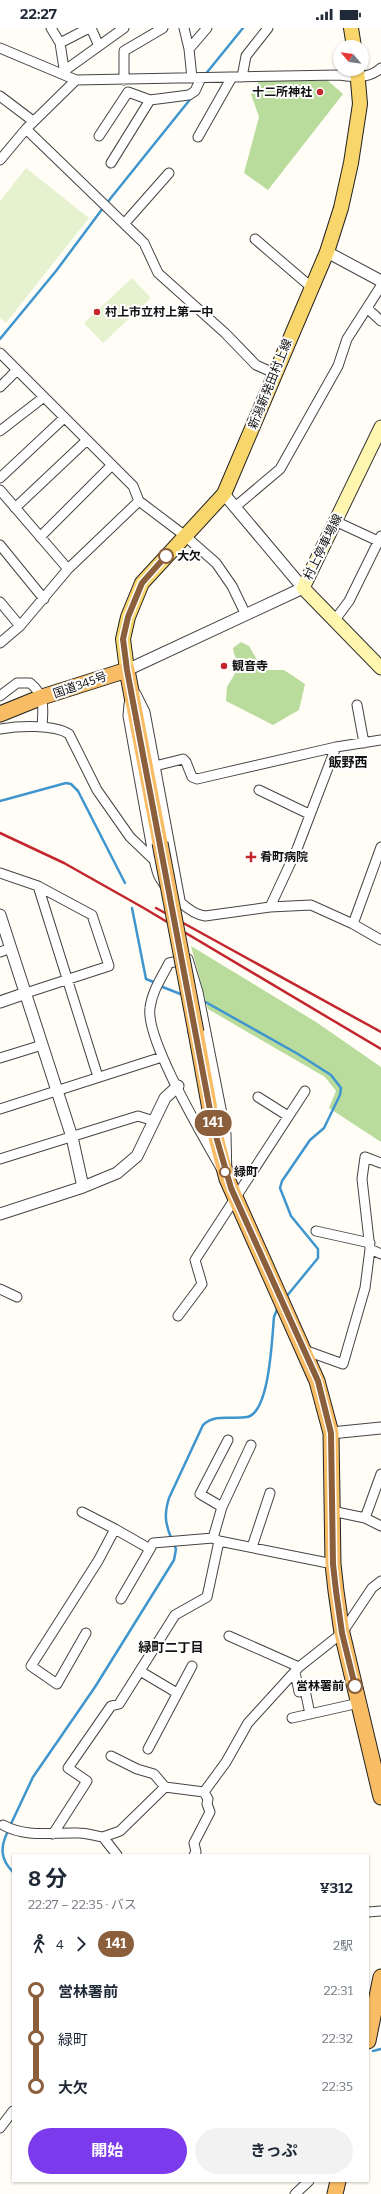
<!DOCTYPE html>
<html lang="ja">
<head>
<meta charset="utf-8">
<style>
  body { margin:0; font-family:Bitter,"Noto Sans JP",serif; background:#f2f2f3; color:#1f2937; height:100vh; display:flex; flex-direction:column; font-size:15px; white-space:nowrap }
  * { box-sizing:border-box; margin:0 }
  p { font-size:13px; color:#747a83 }
  .icon { flex:none; width:22px; height:22px; fill:none; stroke:currentColor; stroke-width:2; stroke-linecap:round; stroke-linejoin:round }
  .map { position:relative; flex:1; overflow:hidden }
  .sheet { position:absolute; left:12px; top:1826px; width:357px; height:328px; display:flex; flex-direction:column; background:#fff; border-radius:0px; box-shadow:0 1px 3px #0004 }
  .sheet>* { flex:none }
  .badge { padding:0 8px; border-radius:13px; font-size:14px; line-height:26px }
  .needle { width:26px; rotate:299deg }
  .controls { position:absolute; left:333px; top:12px; display:grid; gap:8px }
  .controls a { display:grid; place-items:center; width:36px; height:36px; border-radius:50%; background:#fff; box-shadow:0 1px 3px #0004; font-size:20px }
  .map>.badge { position:absolute; translate:-50% -50%; box-shadow:0 0 0 2px #fff }
  .legs { display:flex; align-items:center; gap:6px; height:44px; padding:0 16px; font-size:13px }
  .legs p { margin-inline-start:auto }
  .head { display:flex; align-items:center; justify-content:space-between; height:68px; padding:0 16px }
  h1 { font-size:22px; font-weight:700; line-height:30px }
  .button { display:flex; gap:8px; margin-top:auto; padding:8px 16px }
  .button a { flex:1; height:46px; border-radius:24px; background:#7c3aed; color:#fff; font-size:16px; font-weight:700; line-height:46px; text-align:center }
  .button a+a { background:#f2f2f3; color:#1f2937 }
  ul { padding:0 16px; list-style:none }
  li { display:flex; align-items:center; gap:14px; height:48px; font-size:15px }
  li i { display:grid; place-items:center; width:6px; height:100%; margin:0 5px; background:currentColor }
  li i::after { content:''; width:10px; height:10px; margin:-5px; border:3px solid; border-radius:50%; background:#fff }
  li p { margin-inline-start:auto }
  li:first-child i { background:linear-gradient(#0000 50%,currentColor 0) }
  li:last-child i { background:linear-gradient(currentColor 50%,#0000 0) }
  .status { display:flex; justify-content:space-between; align-items:center; height:28px; padding:0 20px; background:#fff; direction:ltr }
  .status svg { height:11px; fill:currentColor }
  .map>svg:first-child { display:block }
  .forest { fill:#b9dc9c }
  .pitch { fill:#e6f2cf }
  .lines { fill:none; stroke-linecap:round; stroke-linejoin:round }
  .stream { stroke:#3f96cf; stroke-width:2.5 }
  .minor-casing { stroke:#444; stroke-width:11 }
  .tertiary-casing { stroke:#444; stroke-width:13 }
  .secondary-casing { stroke:#333; stroke-width:15 }
  .primary-casing { stroke:#222; stroke-width:16 }
  .trunk-casing { stroke:#222; stroke-width:17 }
  .minor { stroke:#fff; stroke-width:9 }
  .tertiary { stroke:#fff; stroke-width:11 }
  .secondary { stroke:#fff6b0; stroke-width:13 }
  .primary { stroke:#f9d66b; stroke-width:14 }
  .trunk { stroke:#f7bc64; stroke-width:15 }
  .rail { stroke:#c4262e; stroke-width:2.5 }
  .trunk-bridge-casing { stroke:#222; stroke-width:17; stroke-linecap:butt }
  .trunk-bridge { stroke:#f7bc64; stroke-width:15 }
  .line-1-casing { stroke:#fff; stroke-width:9 }
  .line-1 { stroke:#8b5e3c; stroke-width:6 }
  .poi-dot { fill:#c4262e; stroke:#fff; stroke-width:1.5 }
  .stop-1-dot { fill:#fff; stroke:#8b5e3c; stroke-width:2 }
  .labels { text-anchor:middle; stroke-width:4; stroke-linejoin:round; paint-order:stroke }
  .poi-label { font-size:12px; font-weight:bold; fill:#111; stroke:#fff; text-anchor:start }
  .street-label { font-size:12px; fill:#111; stroke:#fff }
  .stop-label { font-size:12px; font-weight:bold; fill:#111; stroke:#fff; text-anchor:start }
  .neighbourhood-label { font-size:13px; font-weight:bold; fill:#111; stroke:#fff }
</style>
</head>
<body>
<div class="status"><b>22:27</b><svg viewBox="0 0 49 12"><path d="M0 12V9h3v3zM5 12V6h3v6zM10 12V3h3v9zM15 12V0h3v12zM26 1h20v11H26zM47 4h2v5h-2z"/></svg></div>
<div class="map">
<svg width="381" height="2166" viewBox="0 0 381 2166">
  <rect width="100%" height="100%" fill="#fffdf5"/>
  <path class="forest" d="M327,52L343,66L268,162L244,145L259,89L251,66L259,53Z
    M241,614L249,618L263,642H284L305,656L299,682L273,697L226,673L227,659L240,637L234,626L233,620Z
    M191,918L316,994L381,1039V1114L329,1080L336,1063L325,1049L208,981Z"/>
  <path class="pitch" d="M26,140L89,190L6,295L0,290V173Z
    M132,250L151,270L103,315L84,295Z"/>
  <g class="lines">
    <path class="stream" d="M204,48L243,0
      M106,176L192,69
      M0,311L56,243L103,180
      M0,773L66,755L71,756L78,763L125,855
      M132,880L146,951L156,955
      M160,958L183,967
      M202,972L298,1026L331,1047L341,1060L340,1067L324,1100L310,1112L282,1153L280,1160L291,1188L318,1221V1230L286,1269
      M172,1512C165,1496 164,1486 169,1470L203,1397C216,1385 231,1392 247,1389C270,1385 272,1308 274,1289L278,1279
      M10,1798L33,1749L95,1659L174,1532L176,1521L174,1516
      M8,1803C0,1819 0,1831 13,1844
      M373,2023L381,2021"/>
    <defs>
      <path id="minor" d="M51,0L60,15L65,47
        M91,0L99,18
        M184,0L189,21L192,50
        M60,15L89,0
        M0,20L76,52L339,47C354,49 369,51 381,40
        M189,21L207,0
        M64,43L124,0
        M242,49L246,28L268,0
        M124,52V23L163,0
        M0,68L33,93
        M26,101L144,215L158,245L225,305L256,337L274,345
        M99,108L128,64L150,72
        M198,109L232,49
        M0,132L26,101L76,52
        M111,135L150,72L189,67L195,63L201,50
        M124,196L169,145
        M255,211L311,259
        M368,281L381,293
        M0,325L133,458L139,473L184,507L216,535L232,558L246,587
        M0,359L17,342
        M0,403L44,369
        M0,450L64,390
        M0,462L68,541
        M235,479L280,441L338,338L347,311L381,258
        M15,480L86,413
        M335,493L378,513
        M40,509L111,438
        M0,517L44,571
        M0,574L20,598
        M334,593L349,573L381,508
        M0,615L20,598L68,541L139,473
        M136,666L145,684L180,872
        M0,668L17,655H30C46,668 43,680 42,699
        M129,676L128,688L154,832C156,838 157,846 160,850C168,864 189,886 205,888L270,879L311,877L353,896L381,912
        M357,677L364,715
        M0,701C18,698 54,696 69,706L97,762L130,809L154,832
        M155,738L183,731L186,734L192,749L197,751L336,719L381,712
        M259,762L309,786
        M0,845L38,858L92,887L109,938L26,965
        M38,858L98,1049
        M270,879L297,821L336,719
        M353,896L381,819
        M0,924L11,920
        M188,931L198,964L226,1106L227,1151C209,1118 145,1013 150,980C152,963 162,949 169,935Z
        M0,1030L42,1017
        M258,1069L288,1088
        M0,1081L162,1029
        M0,1131L138,1088L154,1093
        M316,1203L370,1215
        M370,1221L381,1226
        M0,1261L17,1269
        M178,1288L202,1256L195,1232L305,1063
        M304,1322L343,1336L365,1260L370,1221L362,1151L365,1129L381,1135
        M222,1479L200,1466L228,1412
        M332,1483L365,1490L381,1498
        M82,1484L115,1501
        M365,1490L381,1446
        M213,1510L222,1479L251,1417
        M252,1519L270,1465
        M121,1571L150,1521
        M86,1605L57,1656L31,1638L98,1533L115,1501L150,1521L153,1515L213,1510L219,1513
        M229,1608L299,1639
        M140,1643L177,1665
        M295,1644L299,1664L305,1662L310,1686
        M292,1690L359,1675
        M148,1721L192,1638
        M111,1728L137,1741L154,1746L165,1759
        M3,1797C26,1810 53,1804 79,1805C87,1805 95,1808 103,1809L117,1827
        M53,1806L87,1753L68,1740L111,1678L119,1676L175,1587L207,1569L219,1513L333,1536
        M103,1809L120,1803L165,1759L204,1764
        M194,1827L196,1824L194,1815L210,1784L207,1776L208,1771L204,1764L226,1734L248,1695L299,1639L342,1605L372,1560L381,1553
        M368,1884L381,1883
        M0,2100L13,2083
        M295,2166L309,2153"/>
      <path id="tertiary" d="M327,224L381,253
        M127,642L303,560L224,466
        M0,887L72,1109L83,1159
        M0,974L26,965
        M0,1186L83,1159L117,1145L137,1128L165,1070L178,1058
        M331,1405L381,1400"/>
      <path id="secondary" d="M381,399L303,560L381,640"/>
      <path id="primary" d="M351,0L354,19
        M127,642L123,611L128,589L142,555L224,466L327,224L341,180L351,135L360,76L357,41"/>
      <path id="trunk" d="M0,686L42,669L127,642L160,815
        M196,1004L213,1098L227,1151L317,1353L331,1405L333,1536L336,1563L342,1605L381,1769
        M368,2013L381,1949
        M335,2166L338,2153"/>
    </defs>
    <use href="#minor" class="minor-casing"/>
    <use href="#tertiary" class="tertiary-casing"/>
    <use href="#secondary" class="secondary-casing"/>
    <use href="#primary" class="primary-casing"/>
    <use href="#trunk" class="trunk-casing"/>
    <use href="#minor" class="minor"/>
    <use href="#tertiary" class="tertiary"/>
    <use href="#secondary" class="secondary"/>
    <use href="#primary" class="primary"/>
    <use href="#trunk" class="trunk"/>
    <path class="rail" d="M0,805L64,835L142,879L381,1021
      M156,880L381,1004"/>
    <defs>
      <path id="trunk-bridge" d="M160,815L196,1004"/>
    </defs>
    <use href="#trunk-bridge" class="trunk-bridge-casing"/>
    <use href="#trunk-bridge" class="trunk-bridge"/>
  </g>
  <g class="lines">
    <defs>
      <path id="line-1" d="M166,528L142,555L128,589L123,611L127,642L213,1098L231,1160L318,1353L331,1405L333,1536L336,1563L342,1605L355,1658"/>
    </defs>
    <use href="#line-1" class="line-1-casing"/>
    <use href="#line-1" class="line-1"/>
  </g>
  <g class="poi-dot">
    <circle cx="320" cy="64" r="4"/>
    <circle cx="97" cy="284" r="4"/>
    <circle cx="224" cy="638" r="4"/>
    <path d="M249 823h4v4h4v4h-4v4h-4v-4h-4v-4h4z"/>
  </g>
  <g class="stop-1-dot">
    <circle cx="166" cy="528" r="7"/>
    <circle cx="225" cy="1144" r="5"/>
    <circle cx="355" cy="1658" r="7"/>
  </g>
  <g class="labels">
    <g class="poi-label">
      <text x="312" y="68" text-anchor="end">十二所神社</text>
      <text x="105" y="288">村上市立村上第一中</text>
      <text x="232" y="642">観音寺</text>
      <text x="260" y="833">肴町病院</text>
    </g>
    <g class="street-label">
      <text transform="translate(270 356) rotate(-68)" y="4">新潟新発田村上線</text>
      <text transform="translate(323 519) rotate(-64)" y="4">村上停車場線</text>
      <text transform="translate(80 657) rotate(-19)" y="4">国道345号</text>
    </g>
    <g class="stop-label">
      <text x="177" y="532">大欠</text>
      <text x="234" y="1148">緑町</text>
      <text x="344" y="1662" text-anchor="end">営林署前</text>
    </g>
    <g class="neighbourhood-label">
      <text x="348" y="739">飯野西</text>
      <text x="171" y="1624">緑町二丁目</text>
    </g>
  </g>
</svg>
<div class="controls">
<a><svg class="needle" viewBox="-14 -14 28 28"><path d="M0-13l5 13h-10z" fill="#e53935"/><path d="M0 13l5-13h-10z" fill="#747a83"/></svg></a>
</div>
<b class="badge" style="left:213px;top:1095px;background:#8b5e3c;color:#fff">141</b>
<section class="sheet">
<div class="head"><div><h1>8 分</h1><p>22:27 – 22:35 · バス</p></div><b>¥312</b></div>
<div class="legs"><svg class="icon" aria-label="walk" viewBox="0 0 24 24"><circle cx="13" cy="4" r="2"/><path d="M13 8l-2 6 4 7M11 14l-3 7M7 12l3-4h3l4 4"/></svg>4<svg class="icon" aria-label="forward" viewBox="0 0 24 24"><path d="M9 5l7 7-7 7"/></svg><b class="badge" style="background:#8b5e3c;color:#fff">141</b><p>2駅</p></div>
<ul>
<li><i style="color:#8b5e3c"></i><b>営林署前</b><p>22:31</p></li>
<li><i style="color:#8b5e3c"></i><span>緑町</span><p>22:32</p></li>
<li><i style="color:#8b5e3c"></i><b>大欠</b><p>22:35</p></li>
</ul>
<div class="button"><a>開始</a><a>きっぷ</a></div>
</section>
</div>
</body>
</html>
